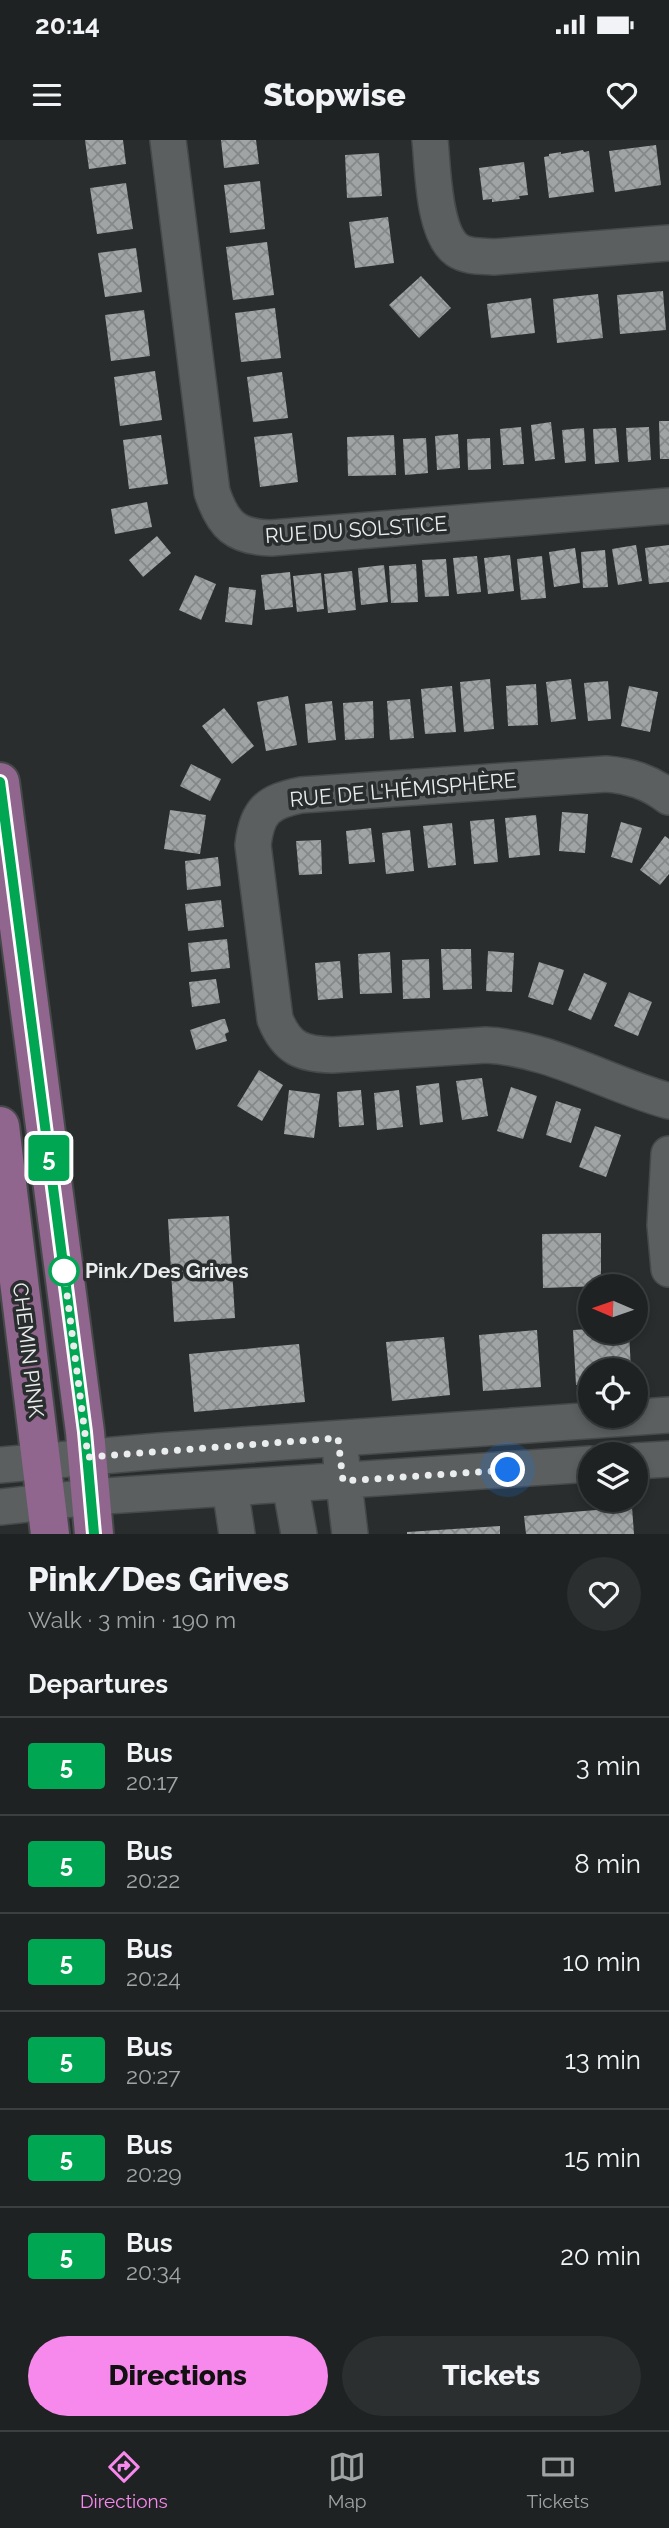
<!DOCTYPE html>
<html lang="en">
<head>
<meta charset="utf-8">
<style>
  body { margin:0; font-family:Raleway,sans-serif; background:#2c2f2f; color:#f1f3f6; height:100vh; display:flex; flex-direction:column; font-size:26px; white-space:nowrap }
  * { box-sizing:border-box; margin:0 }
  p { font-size:23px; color:#a1a4a5 }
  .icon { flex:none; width:38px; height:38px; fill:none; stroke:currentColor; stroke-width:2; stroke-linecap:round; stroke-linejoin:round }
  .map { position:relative; height:1394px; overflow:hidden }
  .panel { display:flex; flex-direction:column; background:#1f2222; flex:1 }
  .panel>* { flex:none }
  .badge { padding:0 14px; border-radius:5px; font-size:24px; line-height:46px }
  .needle { width:46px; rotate:272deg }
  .controls { position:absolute; left:578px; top:1134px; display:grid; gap:14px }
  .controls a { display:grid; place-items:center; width:70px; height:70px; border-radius:50%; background:#1f2222; box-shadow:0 4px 10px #0003,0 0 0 2px #3c3f40; font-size:35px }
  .you { position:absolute; width:35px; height:35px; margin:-18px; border:5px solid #fff; border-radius:50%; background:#1a73e8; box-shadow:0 0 0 10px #1a73e833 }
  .map>.badge { position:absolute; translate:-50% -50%; box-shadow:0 0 0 4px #fff }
  h2 { padding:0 28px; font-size:26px; line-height:63px }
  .round { display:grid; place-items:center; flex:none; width:74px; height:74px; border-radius:37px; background:#2c2f2f }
  .summary { display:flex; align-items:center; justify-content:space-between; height:119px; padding:0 28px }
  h1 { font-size:33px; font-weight:800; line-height:52px }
  .cta { display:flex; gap:14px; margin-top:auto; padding:14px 28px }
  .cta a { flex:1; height:80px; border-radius:42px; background:#f788ec; color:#111; font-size:28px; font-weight:800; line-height:80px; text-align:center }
  .cta a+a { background:#2c2f2f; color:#f1f3f6 }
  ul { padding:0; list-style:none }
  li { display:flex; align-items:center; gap:21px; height:98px; padding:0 28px; border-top:2px solid #3c3f40 }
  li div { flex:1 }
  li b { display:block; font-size:26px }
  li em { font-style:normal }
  li .badge { min-width:77px; font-weight:700; text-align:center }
  .status { display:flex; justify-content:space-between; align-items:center; height:49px; padding:0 35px; background:#1f2222; direction:ltr }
  .status svg { height:19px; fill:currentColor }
  header { display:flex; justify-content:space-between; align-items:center; height:91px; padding:0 28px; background:#1f2222; font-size:32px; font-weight:800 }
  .tabs { display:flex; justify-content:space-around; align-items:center; height:98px; border-top:2px solid #3c3f40; background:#1f2222; font-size:19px; color:#a1a4a5 }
  .tabs a { display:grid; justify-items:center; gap:4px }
  .tabs .active { color:#f788ec }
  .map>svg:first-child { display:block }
  .building { fill:url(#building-cross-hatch) }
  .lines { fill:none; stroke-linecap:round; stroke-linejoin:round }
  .minor-casing { stroke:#464949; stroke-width:38 }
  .major-casing { stroke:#464949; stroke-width:42 }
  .minor { stroke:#5b5f60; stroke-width:35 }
  .major { stroke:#90658e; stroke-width:38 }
  .line-casing { stroke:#fff; stroke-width:16 }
  .line { stroke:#00a651; stroke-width:10 }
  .walk { stroke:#eaeced; stroke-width:7; stroke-dasharray:0 12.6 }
  .stop-dot { fill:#fff; stroke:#00a651; stroke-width:3.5 }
  .labels { text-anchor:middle; stroke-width:7; stroke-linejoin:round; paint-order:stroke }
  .street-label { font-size:21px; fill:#eaeced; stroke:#292d2d }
  .stop-label { font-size:21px; font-weight:bold; fill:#eaeced; stroke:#292d2d; text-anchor:start }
</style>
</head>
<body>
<div class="status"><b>20:14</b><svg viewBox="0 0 49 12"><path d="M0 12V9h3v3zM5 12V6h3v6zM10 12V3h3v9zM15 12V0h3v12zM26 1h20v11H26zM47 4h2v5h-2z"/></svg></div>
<header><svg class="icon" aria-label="menu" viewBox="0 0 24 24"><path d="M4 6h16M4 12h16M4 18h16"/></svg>Stopwise<svg class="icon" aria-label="heart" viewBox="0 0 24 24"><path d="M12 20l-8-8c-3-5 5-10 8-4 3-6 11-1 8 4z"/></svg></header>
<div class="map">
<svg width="669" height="1394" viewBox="0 0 669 1394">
  <defs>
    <pattern id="building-cross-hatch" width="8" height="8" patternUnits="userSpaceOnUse" patternTransform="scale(1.75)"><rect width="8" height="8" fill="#a0a4a4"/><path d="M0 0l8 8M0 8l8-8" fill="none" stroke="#858888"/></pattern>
  </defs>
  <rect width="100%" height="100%" fill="#292d2d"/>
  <path class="building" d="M85,0H123L126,24L89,29Z
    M221,0H256L259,24L224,28Z
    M656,5L661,45L615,52L609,11Z
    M583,10L584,12L589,11L594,52L549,58L544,17L549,16V14L561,12V14Z
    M379,13L382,56L347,58L345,15Z
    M524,22L528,55L519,56L520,59L492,62V59L483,60L479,28Z
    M260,41L265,89L230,93L224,45Z
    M126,43L133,89L97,94L90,48Z
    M388,77L394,123L355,128L349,82Z
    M267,102L274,155L233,160L226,107Z
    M136,108L142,152L105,157L98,113Z
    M421,136L451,168L419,198L389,165Z
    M663,151L666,190L620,194L617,155Z
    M598,154L603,198L557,203L553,159Z
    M531,158L535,193L491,198L487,164Z
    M275,168L281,218L241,222L235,173Z
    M144,170L150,216L111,221L105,175Z
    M155,231L162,280L120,286L114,237Z
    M282,232L288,278L253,282L247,237Z
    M659,281H669V319H660Z
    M551,282L555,319L535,321L531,285Z
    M521,287L524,324L503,325L500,289Z
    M649,287L651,320L628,322L626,288Z
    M584,288L586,321L565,323L562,290Z
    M616,288L619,322L595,324L593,289Z
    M292,293L298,342L260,347L254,297Z
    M458,294L460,328L437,330L435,296Z
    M161,295L168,344L129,349L123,300Z
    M394,295L396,335L348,336L347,297Z
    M426,298L428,333L405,335L403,299Z
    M490,298L491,329L468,330L467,299Z
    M147,362L152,387L115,394L111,369Z
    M157,396L171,413L143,437L129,420Z
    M636,405L642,441L618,445L612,409Z
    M669,405V442L649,444L645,408Z
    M575,408L580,443L554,447L549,412Z
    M605,410L608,447L583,448L581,412Z
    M510,415L514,451L488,454L484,418Z
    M477,416L481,452L457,454L453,418Z
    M542,416L546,458L521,460L517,419Z
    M446,419L449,456L425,457L422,420Z
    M416,424L418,462L391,463L389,426Z
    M384,425L388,462L361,465L358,428Z
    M352,431L356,470L328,473L324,434Z
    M290,432L293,467L265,470L261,435Z
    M321,433L324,469L297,472L293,436Z
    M195,435L216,444L201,480L179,470Z
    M229,447L256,450L252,485L225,482Z
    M490,539L494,589L464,592L460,542Z
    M571,539L576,579L551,582L546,542Z
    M608,541L611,579L588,581L584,543Z
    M536,544L538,585L508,586L506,546Z
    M452,546L456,592L425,594L421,549Z
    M629,546L658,552L650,592L621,586Z
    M288,556L297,605L266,611L257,562Z
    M410,559L414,598L390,600L387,561Z
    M332,561L336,600L308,603L305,564Z
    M373,561L374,598L345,600L343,563Z
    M224,568L254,606L232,624L202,586Z
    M191,624L221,639L210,661L180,646Z
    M170,670L206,675L200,714L164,709Z
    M562,672L588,674L585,713L559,711Z
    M536,675L540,715L509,718L505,678Z
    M494,679L498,722L474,724L470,681Z
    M621,682L642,688L632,723L611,717Z
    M452,683L456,725L428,728L423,686Z
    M371,688L375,722L349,724L346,691Z
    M410,690L414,731L386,734L382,693Z
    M665,696L669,699V734L660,745L640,730Z
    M321,700L322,734L299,735L296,701Z
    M218,717L221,746L187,750L185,721Z
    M221,760L224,787L188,791L185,764Z
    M227,799L230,828L191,832L188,803Z
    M441,809H471L472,849L443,850Z
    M488,811L514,813L512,852L486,851Z
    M390,812L392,853L360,854L358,814Z
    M429,819L430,858L403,859L402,820Z
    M340,821L343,858L318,860L315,823Z
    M539,822L564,830L553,865L528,857Z
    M584,833L607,843L591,880L568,870Z
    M216,839L220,863L192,867L189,842Z
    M629,852L652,862L638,896L614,886Z
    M222,879H225L229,892L225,894L227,901L196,910L190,890Z
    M259,930L283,945L262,981L237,966Z
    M482,938L488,976L462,980L456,941Z
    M439,943L443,982L420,985L416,946Z
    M511,947L537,956L523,999L497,991Z
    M289,950L320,954L314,998L284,994Z
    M361,950L364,985L339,987L337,952Z
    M399,950L403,987L377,990L374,953Z
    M556,961L581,969L571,1003L546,995Z
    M595,986L621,995L606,1037L579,1027Z
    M229,1076L235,1178L174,1182L168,1079Z
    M601,1093V1146L543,1148L542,1094Z
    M590,1189V1192H629L631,1230H590V1244L576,1245L573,1190Z
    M537,1190L541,1247L483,1251L479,1195Z
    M444,1197L450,1255L392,1261L386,1202Z
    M299,1204L305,1262L194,1272L189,1214Z
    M632,1367L634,1394H526L524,1376Z
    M500,1386V1394H407V1392Z"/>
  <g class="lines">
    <defs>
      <path id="minor" d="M168,0L212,352C223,385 235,397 271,398L669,366
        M430,0C433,28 433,93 457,110C467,117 482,116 494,117L669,103
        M669,657C649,642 631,636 606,634L301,655C268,662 257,670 253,705L275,879C287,909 302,914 332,915L486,905C549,908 608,944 669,961
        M669,1014L665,1085L669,1129
        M341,1318L350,1394
        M635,1321L669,1319
        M0,1325L159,1311L669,1275
        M290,1344L299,1394
        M230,1348L237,1394
        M0,1367L91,1357L590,1324"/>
      <path id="major" d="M0,642L85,1292L94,1394
        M0,986L50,1394"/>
    </defs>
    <use href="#minor" class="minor-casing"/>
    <use href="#major" class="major-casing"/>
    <use href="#minor" class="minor"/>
    <use href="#major" class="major"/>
  </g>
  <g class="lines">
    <defs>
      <path id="line" d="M0,642L85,1292L94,1394"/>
    </defs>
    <use href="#line" class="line-casing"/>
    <use href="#line" class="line"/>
    <path class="walk" d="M64,1131L88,1317L338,1298L343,1341L508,1330"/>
  </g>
  <circle class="stop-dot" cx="64" cy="1131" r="14"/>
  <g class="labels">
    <g class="street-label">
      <text transform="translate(356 390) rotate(-4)" y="7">RUE DU SOLSTICE</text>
      <text transform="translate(403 650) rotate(-5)" y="7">RUE DE L'HÉMISPHÈRE</text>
      <text transform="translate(28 1210) rotate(83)" y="7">CHEMIN PINK</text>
    </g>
    <g class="stop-label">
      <text x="85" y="1138">Pink/Des Grives</text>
    </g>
  </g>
</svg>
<div class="controls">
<a><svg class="needle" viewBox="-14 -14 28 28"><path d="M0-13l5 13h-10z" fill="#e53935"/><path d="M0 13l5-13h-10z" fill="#a1a4a5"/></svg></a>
<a><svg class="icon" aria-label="locate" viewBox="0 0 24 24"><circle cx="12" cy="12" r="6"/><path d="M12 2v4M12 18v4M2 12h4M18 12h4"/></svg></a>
<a><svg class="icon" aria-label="layers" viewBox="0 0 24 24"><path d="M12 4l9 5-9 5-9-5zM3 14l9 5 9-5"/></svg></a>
</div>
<div class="you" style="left:508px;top:1330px"></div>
<b class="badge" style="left:49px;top:1018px;background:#00a651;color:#fff">5</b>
</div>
<section class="panel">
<div class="summary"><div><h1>Pink/Des Grives</h1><p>Walk · 3 min · 190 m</p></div><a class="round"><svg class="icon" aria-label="heart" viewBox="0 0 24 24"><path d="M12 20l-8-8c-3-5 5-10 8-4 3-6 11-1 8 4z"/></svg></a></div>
<h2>Departures</h2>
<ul>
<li><span class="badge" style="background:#00a651;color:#fff">5</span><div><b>Bus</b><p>20:17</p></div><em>3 min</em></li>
<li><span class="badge" style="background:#00a651;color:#fff">5</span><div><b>Bus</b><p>20:22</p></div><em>8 min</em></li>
<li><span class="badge" style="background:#00a651;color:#fff">5</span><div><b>Bus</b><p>20:24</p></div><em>10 min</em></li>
<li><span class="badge" style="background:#00a651;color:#fff">5</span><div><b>Bus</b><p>20:27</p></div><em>13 min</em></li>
<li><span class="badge" style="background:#00a651;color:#fff">5</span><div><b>Bus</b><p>20:29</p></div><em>15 min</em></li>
<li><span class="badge" style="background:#00a651;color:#fff">5</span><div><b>Bus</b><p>20:34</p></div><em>20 min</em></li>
</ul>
<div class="cta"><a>Directions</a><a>Tickets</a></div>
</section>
<nav class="tabs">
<a class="active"><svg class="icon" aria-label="directions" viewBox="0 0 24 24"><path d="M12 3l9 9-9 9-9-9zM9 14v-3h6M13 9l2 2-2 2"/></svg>Directions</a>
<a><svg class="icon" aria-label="map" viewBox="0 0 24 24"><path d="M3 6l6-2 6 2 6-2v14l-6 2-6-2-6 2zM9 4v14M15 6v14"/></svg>Map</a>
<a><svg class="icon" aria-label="tickets" viewBox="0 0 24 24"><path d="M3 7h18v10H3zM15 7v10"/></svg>Tickets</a>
</nav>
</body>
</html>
